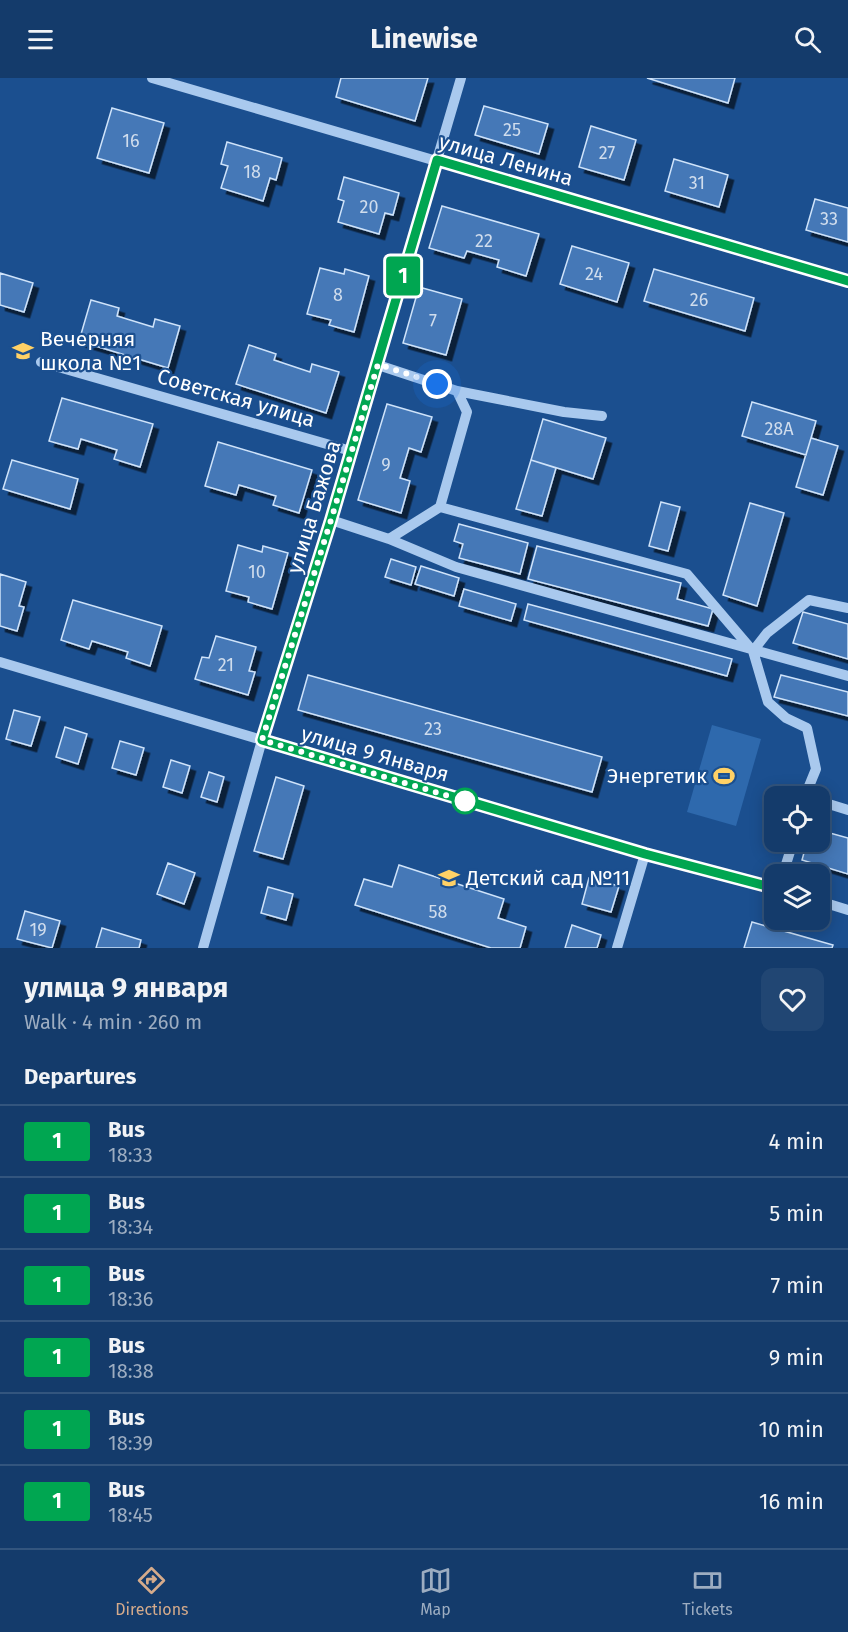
<!DOCTYPE html>
<html lang="en">
<head>
<meta charset="utf-8">
<style>
  body { margin:0; font-family:"Fira Sans",sans-serif; background:#214673; color:#f1f3f6; height:100vh; display:flex; flex-direction:column; font-size:22px; white-space:nowrap }
  * { box-sizing:border-box; margin:0 }
  p { font-size:20px; color:#9dadc1 }
  .icon { flex:none; width:33px; height:33px; fill:none; stroke:currentColor; stroke-width:2; stroke-linecap:round; stroke-linejoin:round }
  .map { position:relative; height:870px; overflow:hidden }
  .drawer { display:flex; flex-direction:column; background:#143b6b; flex:1 }
  .drawer>* { flex:none }
  .badge { padding:0 12px; border-radius:4px; font-size:21px; line-height:39px }
  .tools { position:absolute; left:764px; top:708px; display:grid; gap:12px }
  .tools a { display:grid; place-items:center; width:66px; height:66px; border-radius:12px; background:#143b6b; box-shadow:0 3px 15px #0003,0 0 0 2px #33557e; font-size:30px }
  .you { position:absolute; width:30px; height:30px; margin:-15px; border:4px solid #fff; border-radius:50%; background:#1a73e8; box-shadow:0 0 0 9px #1a73e833 }
  .map>.badge { position:absolute; translate:-50% -50%; box-shadow:0 0 0 3px #fff }
  h2 { padding:0 24px; font-size:22px; line-height:54px }
  .round { display:grid; place-items:center; flex:none; width:63px; height:63px; border-radius:12px; background:#214673 }
  .head { display:flex; align-items:center; justify-content:space-between; height:102px; padding:0 24px }
  h1 { font-size:28px; font-weight:700; line-height:45px }
  ul { padding:0; list-style:none }
  li { display:flex; align-items:center; gap:18px; height:72px; padding:0 24px; border-top:2px solid #33557e }
  li div { flex:1 }
  li b { display:block; font-size:22px }
  li em { font-style:normal }
  li .badge { min-width:66px; font-weight:700; text-align:center }
  header { display:flex; justify-content:space-between; align-items:center; height:78px; padding:0 24px; background:#143b6b; font-size:27px; font-weight:700 }
  .tabs { display:flex; justify-content:space-around; align-items:center; height:84px; border-top:2px solid #33557e; background:#143b6b; font-size:16px; color:#9dadc1 }
  .tabs a { display:grid; justify-items:center; gap:3px }
  .tabs .selected { color:#d6ab8b }
  .map>svg:first-child { display:block }
  .green { fill:#2e69ad }
  .building { fill:#4478b7; stroke:#cfe3fa; stroke-width:1.5; filter:url(#shadow) }
  .lines { fill:none; stroke-linecap:round; stroke-linejoin:round }
  .minor { stroke:#a9c9ee; stroke-width:10 }
  .line-casing { stroke:#fff; stroke-width:14 }
  .line { stroke:#00a651; stroke-width:9 }
  .walk { stroke:#fff; stroke-width:6; stroke-dasharray:0 10.8 }
  .stop-dot { fill:#fff; stroke:#00a651; stroke-width:3 }
  .labels { text-anchor:middle; stroke-width:4.5; stroke-linejoin:round; paint-order:stroke }
  .number-label { font-size:18px; fill:#d0dded }
  .street-label { font-size:21px; fill:#fff; stroke:#1b4f8f }
  .poi-label { font-size:21px; fill:#fff; stroke:#1b4f8f; text-anchor:start }
</style>
</head>
<body>
<header><svg class="icon" aria-label="menu" viewBox="0 0 24 24"><path d="M4 6h16M4 12h16M4 18h16"/></svg>Linewise<svg class="icon" aria-label="search" viewBox="0 0 24 24"><circle cx="10" cy="10" r="6"/><path d="M15 15l6 6"/></svg></header>
<div class="map">
<svg width="848" height="870" viewBox="0 0 848 870">
  <defs>
    <filter id="shadow"><feDropShadow dx="5.5" dy="5.5" stdDeviation="0" flood-color="#0009"/></filter>
  </defs>
  <rect width="100%" height="100%" fill="#1b4f8f"/>
  <path class="green" d="M712,647L761,661L736,748L687,734Z"/>
  <path class="building" d="M341,0H428L415,43L336,19Z
    M647,0H735L728,25Z
    M484,28L548,46L539,76L475,57Z
    M112,30L164,45L149,95L97,80Z
    M591,48L636,62L624,102L579,89Z
    M227,64L282,80L276,102L270,100L263,123L221,110L228,88L221,86Z
    M674,81L728,97L719,129L665,113Z
    M344,99L399,115L393,137L385,135L379,156L338,144L344,123L338,121Z
    M815,121L848,130V164L806,152Z
    M442,128L539,156L526,198L497,189L499,182L467,173L464,180L429,170Z
    M572,168L629,185L617,224L560,206Z
    M320,190L344,196L345,191L369,198L354,254L329,247L331,242L307,236Z
    M654,191L754,220L745,253L644,223Z
    M0,195L33,205L24,234L0,227Z
    M419,209L462,221L446,277L403,265Z
    M91,222L119,230L117,238L153,249L155,241L180,248L168,290L79,263Z
    M249,267L276,276L274,282L310,294L312,286L339,294L326,335L236,306Z
    M62,320L153,346L140,389L114,381L117,372L81,361L78,371L49,363Z
    M752,324L816,343L806,377L742,358Z
    M387,326L432,339L421,374L409,370L400,400L410,403L401,435L358,422Z
    M543,341L606,360L593,401L531,382Z
    M811,360L838,368L823,417L796,409Z
    M218,364L312,392L299,435L273,427L276,418L239,407L236,417L205,408Z
    M12,382L78,401L70,431L3,411Z
    M531,382L556,390L542,438L516,431Z
    M661,424L680,429L668,473L649,468Z
    M750,425L784,435L757,528L723,517Z
    M459,446L528,465L520,496L459,480L463,466L454,463Z
    M238,467L262,474L263,468L288,475L272,531L248,524L249,519L226,513Z
    M537,468L681,505L677,521L713,531L708,548L528,501Z
    M391,481L416,489L411,507L385,499Z
    M421,488L459,500L454,518L415,506Z
    M0,496L26,504L19,528L24,529L17,553L0,548Z
    M464,511L516,526L511,543L459,528Z
    M73,522L162,548L150,588L126,580L128,574L92,563L89,571L61,562Z
    M528,526L732,581L727,598L524,542Z
    M803,534L848,546V581L793,565Z
    M216,558L256,569L249,593L255,594L248,617L195,601L202,579L209,580Z
    M308,597L602,679L592,714L298,632Z
    M781,597L848,614V638L774,619Z
    M14,632L40,639L31,668L6,661Z
    M65,649L87,656L78,686L56,679Z
    M120,663L144,670L136,697L112,690Z
    M171,682L190,688L182,715L163,709Z
    M209,694L224,699L217,724L201,719Z
    M276,699L304,708L283,781L254,773Z
    M819,752L848,760V796L802,782L807,764H819Z
    M168,785L195,795L184,826L157,816Z
    M399,787L504,821L498,840L526,849L520,870H491L355,827L364,801L392,809Z
    M589,800L619,808L611,834L582,826Z
    M268,809L293,816L286,842L261,835Z
    M25,833L60,843L52,870L17,861Z
    M752,844L833,867L832,870H744Z
    M572,847L601,857L597,870H565Z
    M102,850L141,862L139,870H96Z"/>
  <g class="lines">
    <path class="minor" d="M152,0L848,203
      M41,284L351,373
      M378,287L457,313L467,334L440,429L389,461
      M457,313L564,334L602,338
      M440,429L687,496L752,572
      M331,442L389,461L456,489L848,598
      M0,584L645,776L774,810
      M805,718L816,691L807,650L786,640L768,624L753,573L767,555L809,522L848,530
      M819,723L848,732
      M783,796L793,764
      M819,823L848,832
      M203,870L262,662L331,442L461,0
      M617,870L645,776"/>
  </g>
  <g class="lines">
    <defs>
      <path id="line" d="M774,810L645,776L262,662L331,442L437,82L848,203"/>
    </defs>
    <use href="#line" class="line-casing"/>
    <use href="#line" class="line"/>
    <path class="walk" d="M437,306L378,286L331,442L262,662L465,723"/>
  </g>
  <defs>
    <symbol id="school-bare" viewBox="-9 -9 18 18"><path d="M0-5L7-2L0 1L-7-2ZM-4 1L0 2.5L4 1V4Q0 6-4 4Z" fill="#ffd166" stroke="#1b4f8f" stroke-width="2.5" paint-order="stroke"/></symbol>
    <symbol id="stadium-bare" viewBox="-9 -9 18 18"><path d="M0-5a6.5 5 0 1 0 0 10a6.5 5 0 1 0 0-10ZM-3.5-1.8h7v3.6h-7Z" fill="#ffd166" stroke="#1b4f8f" stroke-width="2.5" paint-order="stroke"/></symbol>
  </defs>
  <g fill-rule="evenodd">
    <use href="#school-bare" x="8" y="258" width="30" height="30"/>
    <use href="#stadium-bare" x="709" y="683" width="30" height="30"/>
    <use href="#school-bare" x="434" y="785" width="30" height="30"/>
  </g>
  <circle class="stop-dot" cx="465" cy="723" r="12"/>
  <g class="labels">
    <g class="number-label">
      <text x="512" y="58">25</text>
      <text x="131" y="69">16</text>
      <text x="607" y="81">27</text>
      <text x="252" y="100">18</text>
      <text x="697" y="111">31</text>
      <text x="369" y="135">20</text>
      <text x="829" y="147">33</text>
      <text x="484" y="169">22</text>
      <text x="594" y="202">24</text>
      <text x="338" y="223">8</text>
      <text x="699" y="228">26</text>
      <text x="433" y="249">7</text>
      <text x="779" y="357">28А</text>
      <text x="386" y="393">9</text>
      <text x="257" y="500">10</text>
      <text x="226" y="593">21</text>
      <text x="433" y="657">23</text>
      <text x="438" y="840">58</text>
      <text x="38" y="858">19</text>
    </g>
    <g class="street-label">
      <text transform="translate(506 82) rotate(16)" y="7">улица Ленина</text>
      <text transform="translate(236 320) rotate(16)" y="7">Советская улица</text>
      <text transform="translate(314 429) rotate(-73)" y="7">улица Бажова</text>
      <text transform="translate(375 676) rotate(16)" y="7">улица 9 Января</text>
    </g>
    <g class="poi-label">
      <text x="40" y="268">Вечерняя<tspan x="40" dy="24">школа №1</tspan></text>
      <text x="707" y="705" text-anchor="end">Энергетик</text>
      <text x="466" y="807">Детский сад №11</text>
    </g>
  </g>
</svg>
<div class="tools">
<a><svg class="icon" aria-label="locate" viewBox="0 0 24 24"><circle cx="12" cy="12" r="6"/><path d="M12 2v4M12 18v4M2 12h4M18 12h4"/></svg></a>
<a><svg class="icon" aria-label="layers" viewBox="0 0 24 24"><path d="M12 4l9 5-9 5-9-5zM3 14l9 5 9-5"/></svg></a>
</div>
<div class="you" style="left:437px;top:306px"></div>
<b class="badge" style="left:403px;top:198px;background:#00a651;color:#fff">1</b>
</div>
<section class="drawer">
<div class="head"><div><h1>улмца 9 января</h1><p>Walk · 4 min · 260 m</p></div><a class="round"><svg class="icon" aria-label="heart" viewBox="0 0 24 24"><path d="M12 20l-8-8c-3-5 5-10 8-4 3-6 11-1 8 4z"/></svg></a></div>
<h2>Departures</h2>
<ul>
<li><span class="badge" style="background:#00a651;color:#fff">1</span><div><b>Bus</b><p>18:33</p></div><em>4 min</em></li>
<li><span class="badge" style="background:#00a651;color:#fff">1</span><div><b>Bus</b><p>18:34</p></div><em>5 min</em></li>
<li><span class="badge" style="background:#00a651;color:#fff">1</span><div><b>Bus</b><p>18:36</p></div><em>7 min</em></li>
<li><span class="badge" style="background:#00a651;color:#fff">1</span><div><b>Bus</b><p>18:38</p></div><em>9 min</em></li>
<li><span class="badge" style="background:#00a651;color:#fff">1</span><div><b>Bus</b><p>18:39</p></div><em>10 min</em></li>
<li><span class="badge" style="background:#00a651;color:#fff">1</span><div><b>Bus</b><p>18:45</p></div><em>16 min</em></li>
</ul>
</section>
<nav class="tabs">
<a class="selected"><svg class="icon" aria-label="directions" viewBox="0 0 24 24"><path d="M12 3l9 9-9 9-9-9zM9 14v-3h6M13 9l2 2-2 2"/></svg>Directions</a>
<a><svg class="icon" aria-label="map" viewBox="0 0 24 24"><path d="M3 6l6-2 6 2 6-2v14l-6 2-6-2-6 2zM9 4v14M15 6v14"/></svg>Map</a>
<a><svg class="icon" aria-label="tickets" viewBox="0 0 24 24"><path d="M3 7h18v10H3zM15 7v10"/></svg>Tickets</a>
</nav>
</body>
</html>
